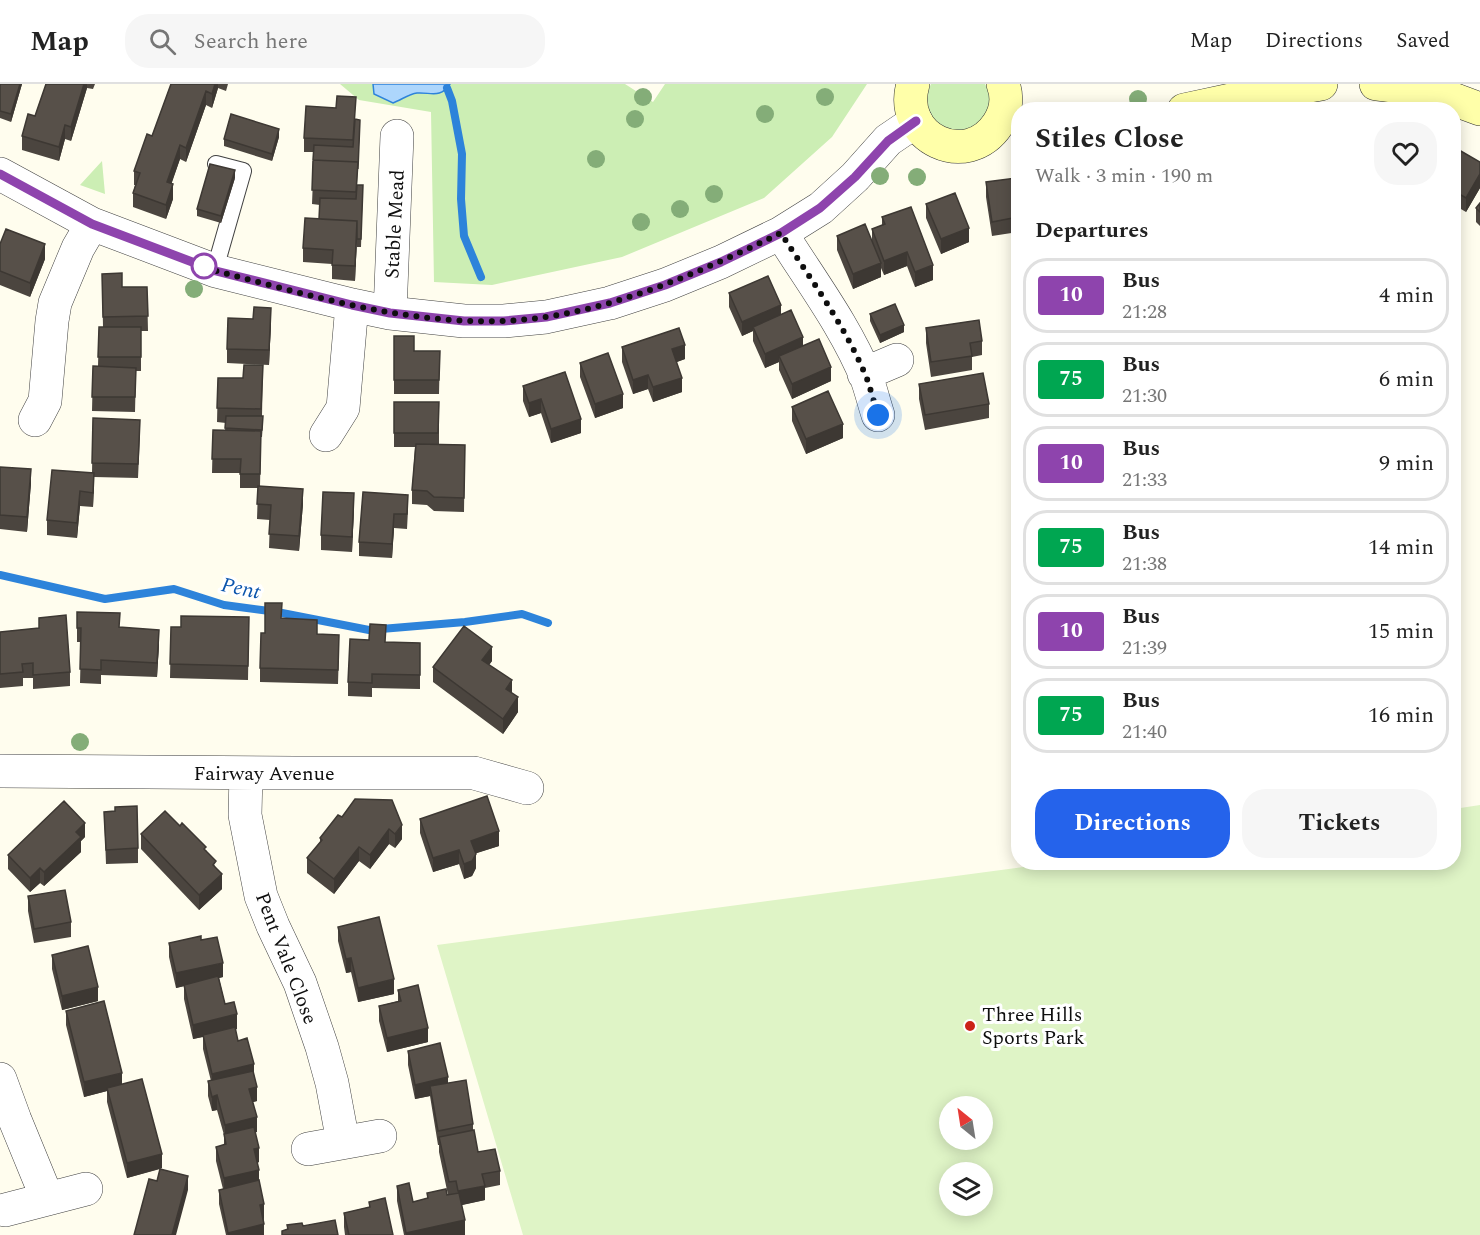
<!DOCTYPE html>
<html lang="en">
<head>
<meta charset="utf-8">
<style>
  body { margin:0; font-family:Spectral,serif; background:#f6f6f6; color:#222; height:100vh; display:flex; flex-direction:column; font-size:22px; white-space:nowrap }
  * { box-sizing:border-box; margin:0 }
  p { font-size:20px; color:#767676 }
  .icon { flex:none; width:33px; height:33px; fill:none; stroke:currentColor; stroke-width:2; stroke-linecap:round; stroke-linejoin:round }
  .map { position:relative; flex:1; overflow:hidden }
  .side { position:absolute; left:1011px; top:18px; width:450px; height:768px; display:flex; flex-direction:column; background:#fff; border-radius:24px; box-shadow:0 3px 15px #0003 }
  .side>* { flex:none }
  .badge { padding:0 12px; border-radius:4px; font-size:21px; line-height:39px }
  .needle { width:39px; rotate:330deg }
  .buttons { position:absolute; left:939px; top:1012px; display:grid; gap:12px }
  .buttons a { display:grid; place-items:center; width:54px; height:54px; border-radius:50%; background:#fff; box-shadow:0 3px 15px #0003; font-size:30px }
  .you { position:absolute; width:30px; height:30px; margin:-15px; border:4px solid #fff; border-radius:50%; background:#1a73e8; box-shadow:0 0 0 9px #1a73e833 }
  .map>.badge { position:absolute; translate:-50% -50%; box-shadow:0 0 0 3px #fff }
  h2 { padding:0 24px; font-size:22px; line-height:54px }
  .round { display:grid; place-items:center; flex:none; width:63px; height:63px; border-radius:24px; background:#f6f6f6 }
  .overview { display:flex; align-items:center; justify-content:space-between; height:102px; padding:0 24px }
  h1 { font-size:28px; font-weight:700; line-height:45px }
  .action { display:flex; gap:12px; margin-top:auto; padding:12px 24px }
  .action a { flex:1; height:69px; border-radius:24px; background:#2563eb; color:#fff; font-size:24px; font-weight:700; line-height:69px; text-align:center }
  .action a+a { background:#f6f6f6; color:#222 }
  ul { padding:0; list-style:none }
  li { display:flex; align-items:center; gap:18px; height:75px; margin:0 12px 9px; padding:0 12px; border:3px solid #e0e0e0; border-radius:24px }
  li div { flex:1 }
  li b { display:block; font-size:22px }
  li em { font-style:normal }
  li .badge { min-width:66px; font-weight:700; text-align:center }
  header { display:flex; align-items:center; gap:36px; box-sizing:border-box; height:84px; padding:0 30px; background:#fff; border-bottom:2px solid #e0e0e0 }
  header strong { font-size:28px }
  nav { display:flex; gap:33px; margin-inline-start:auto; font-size:21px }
  .search { width:420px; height:54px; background:#f6f6f6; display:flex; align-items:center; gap:15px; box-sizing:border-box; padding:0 21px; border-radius:24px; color:#767676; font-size:22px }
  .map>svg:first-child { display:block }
  .green { fill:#cceeb4 }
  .pitch { fill:#dff4c6; fill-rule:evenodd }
  .water { fill:#add6fc; stroke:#2d83da; stroke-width:1.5 }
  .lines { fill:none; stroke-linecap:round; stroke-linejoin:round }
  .stream { stroke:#2d83da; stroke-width:8 }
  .lane-casing { stroke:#414141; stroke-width:18 }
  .street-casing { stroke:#414141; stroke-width:34 }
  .secondary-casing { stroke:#303030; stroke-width:34 }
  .lane { stroke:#fff; stroke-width:16 }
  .street { stroke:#fff; stroke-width:33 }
  .secondary { stroke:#ffffa9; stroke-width:33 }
  .tree { fill:#84ad78 }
  .wall { fill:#4b453f }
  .shaded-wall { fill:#3d3833 }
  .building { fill:#575049; stroke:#3d3833; stroke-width:1.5 }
  .line-casing { stroke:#fff; stroke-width:14 }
  .line { stroke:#8e44ad; stroke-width:9 }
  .walk { stroke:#0e0e0e; stroke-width:6; stroke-dasharray:0 10.8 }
  .stop-dot { fill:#fff; stroke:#8e44ad; stroke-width:3 }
  .poi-dot { fill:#cb2218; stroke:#fff; stroke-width:2 }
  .labels { text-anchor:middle; stroke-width:6; stroke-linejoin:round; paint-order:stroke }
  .street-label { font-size:20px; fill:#0e0e0e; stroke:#fff }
  .poi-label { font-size:20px; fill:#0e0e0e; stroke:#fff; text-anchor:start }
  .water-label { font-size:21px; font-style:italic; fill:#0a54ac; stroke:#fff }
</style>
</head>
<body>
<header>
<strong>Map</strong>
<div class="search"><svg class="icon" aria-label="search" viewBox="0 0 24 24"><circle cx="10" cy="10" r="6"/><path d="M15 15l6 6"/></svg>Search here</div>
<nav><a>Map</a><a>Directions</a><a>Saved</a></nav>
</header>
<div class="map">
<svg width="1480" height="1151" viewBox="0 0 1480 1151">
  <rect width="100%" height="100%" fill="#fffdee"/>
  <path class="green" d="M340,0H373L374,10L393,19L416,9L437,10L450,0H625L653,18L665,0H867L832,53L764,114L622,173L492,201L434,198L431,28L359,16Z
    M931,0H985C990,8 991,18 987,27C971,66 910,40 931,0Z
    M102,77L105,110L80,101Z"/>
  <path class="pitch" d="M1480,721V1151H523L437,861L1053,779L1454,778V725ZM950,1023H982V1056H950ZM950,1089H982V1122H950Z"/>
  <path class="water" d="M373,0H450C440,15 431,8 417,9C409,10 401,16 393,19L374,10Z"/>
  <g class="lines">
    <path class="stream" d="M447,4L452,17L462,70L461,115L464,152L481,193
      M0,491L105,515L174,505L224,521L277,528L369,546L465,538L522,530L548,539"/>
    <defs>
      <path id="lane" d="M216,187L219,171L243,87L216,80"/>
      <path id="street" d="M0,90L92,140L216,187L352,221L390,229L464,237H504L546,233L610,219L665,201L721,178L781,149L821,124L855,93L888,56L916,37
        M781,149C811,197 846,243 867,295C871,306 874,319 878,331
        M390,229L397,52
        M864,290L897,276
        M35,336L45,317L52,237L55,219L78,164L92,140
        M326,351L343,324L352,221
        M0,687L295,689H474L527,704
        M246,689L245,731L261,812L273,842L300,899L322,963L332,999L343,1058
        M0,995L15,1036L47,1114
        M308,1065L380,1052
        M5,1126L86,1105"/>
      <path id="secondary" d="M913,0C897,54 967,87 998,40C1006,28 1008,13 1003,0
        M1376,0L1408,4L1442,11L1480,25
        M1184,26L1240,14L1321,0"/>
    </defs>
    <use href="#lane" class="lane-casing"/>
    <use href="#street" class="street-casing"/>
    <use href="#secondary" class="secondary-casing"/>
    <use href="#lane" class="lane"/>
    <use href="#street" class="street"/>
    <use href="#secondary" class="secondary"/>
  </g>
  <g class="tree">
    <circle cx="643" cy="13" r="9"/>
    <circle cx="825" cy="13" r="9"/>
    <circle cx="1138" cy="15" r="9"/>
    <circle cx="765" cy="30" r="9"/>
    <circle cx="635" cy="35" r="9"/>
    <circle cx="596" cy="75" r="9"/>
    <circle cx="880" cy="92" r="9"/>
    <circle cx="917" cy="93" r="9"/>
    <circle cx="714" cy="110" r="9"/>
    <circle cx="680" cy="125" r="9"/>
    <circle cx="641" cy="138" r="9"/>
    <circle cx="194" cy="205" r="9"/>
    <circle cx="80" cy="658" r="9"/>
  </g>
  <path class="wall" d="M0,0H22L11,38L0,34Z
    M46,0H95L93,5L87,4L71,57L65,55L59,77L22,66V52L35,32Z
    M171,0H228L226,7L218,4L212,24L206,21L186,78L180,75L171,100L173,115L166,135L133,123V109L135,101H134V87L152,52Z
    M336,24L355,35L360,43L357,101H363L361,163H357V155L355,197L332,195V180L303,178V164L319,135L320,121L312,120L314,68H304V54Z
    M279,53L272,77L224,62V55Z
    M1454,76L1480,78V104L1466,128L1454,121Z
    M235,94L221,139L197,132V125Z
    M986,98L1018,108V148L992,152L986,113Z
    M1480,119V142L1476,138V124Z
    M926,120L969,158L941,170L926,134Z
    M882,133L933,196L915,203L907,182L884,191L881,184V193L853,205L837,166V152L872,157V145L882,141Z
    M0,160L45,175L30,213L0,201Z
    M102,190L122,203H147L148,247H141V287H136L135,328L92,327L93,282H98L99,243H103Z
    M729,209L781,231L803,262L831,297L792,315L779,286V278L765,284L753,257V247L742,252L729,223Z
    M870,230L904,248L880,259L870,237Z
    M271,238L269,281L227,279V265Z
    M926,244L982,257V271L972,273V286L931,293L926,259Z
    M394,252L414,267H440L439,310H394Z
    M622,263L685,275L676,278L682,308L653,318L648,305L633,310L622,278Z
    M580,279L623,324L595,334L580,293Z
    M263,281L262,332L263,339L262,353H261L260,402L303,420L299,467L269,464L270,436L257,435L258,404H240V389H212L213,346H225L226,339L217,338L218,294H243Z
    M919,300L989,320V334L925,346L919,315Z
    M523,302L581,335V349L551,359L541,329L529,333L523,317Z
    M394,318H439V360L465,361L464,428L434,427L427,421L412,420V406L415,363H394Z
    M792,323L843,354L806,370L792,337Z
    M93,334L140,350L138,394L94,393L93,423L80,422L77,454L47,451V436L92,389Z
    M0,383L31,399L27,448L0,445Z
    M363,408L408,426L407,445L394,444L392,474L359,472V458Z
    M354,423L352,468L321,466V451Z
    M249,533L248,596L170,594L171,543H181Z
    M39,534L70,588V602L33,605V594H23V602L0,604V548L39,544Z
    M282,534L317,550L339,565L338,600L260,598V584L265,549Z
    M120,543L159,560L157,593L101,591V600L80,599L81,558H77V544Z
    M386,558L420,559V605L372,604V613L348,612V598Z
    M492,577L489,581L512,609L518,628L503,650L433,598V583Z
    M355,715L402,755L395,764L389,760L370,785L359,777L334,810L307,789V774L320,758V754L342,733Z
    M115,727L138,764V779L106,780L104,728Z
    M420,735L499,762L476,769V784L472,792L464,795L459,780L433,788L420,749Z
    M141,750L206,766L216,784L222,805L199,826L141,765Z
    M85,753L81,757V768L44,802L40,799L30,808L8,785V771Z
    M28,812L71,838V853L34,859L28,827Z
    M338,843L394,910L358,918L351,888L346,889L338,857Z
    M201,856L223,893L219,894L225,920L237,945H235L238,957L254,991L257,1017L253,1018L257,1048H255L259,1078L257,1079L264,1134V1151H226L219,1120V1106L223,1105L216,1077V1063L224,1061V1051L217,1026L212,1027L208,1012V997H211L203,965V953L193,955L184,915V902L176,904L169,873V859Z
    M52,871L98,917L62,926L52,885Z
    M398,906L428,958L387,968L379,937V922L398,917Z
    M66,927L122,1000L162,1084L160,1085L188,1106L157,1097L160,1085L127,1094L107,1018V1007L84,1013L66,941Z
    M408,967L448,999L473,1040V1046L478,1068L500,1087V1101L485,1104V1116L461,1121L465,1151H404L397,1117V1102L413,1118L427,1114V1109L448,1111L439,1068V1061H438L430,1012L415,1015L408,981Z
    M369,1118L393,1151H345L344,1143V1129L369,1123Z"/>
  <path class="shaded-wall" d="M20,0H22L11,38V30Z
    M84,0H87V4L71,57V43Z
    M215,0H218V4L212,24V10Z
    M206,7V21L186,78V64Z
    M65,41V55L59,77V63Z
    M279,45V53L272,77V70Z
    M180,61V75L167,113V98Z
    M235,86V94L221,139V132Z
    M1480,90V104L1466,128V114Z
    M173,100V115L166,135V121Z
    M357,137V152L355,197V182Z
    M969,144V158L941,170V155Z
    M45,160V175L30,213V199Z
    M907,168V182L884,191V177Z
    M881,179V193L853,205V190Z
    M933,181V196L915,203V188Z
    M781,221V236L753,243V247L742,252V238Z
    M271,224V238L269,281V266Z
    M904,241V248L880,259V251Z
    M803,253V268L779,272V278L765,284V270Z
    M685,261V275L672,280V265Z
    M831,283V297L792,315V300Z
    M648,291V305L633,310V296Z
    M682,294V308L653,318V303Z
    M623,310V324L595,334V320Z
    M541,315V329L529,333V319Z
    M581,335V349L551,359V345Z
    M843,340V354L806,370V355Z
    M31,385V399L27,448V433Z
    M94,389V404L93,423V409Z
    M303,405V420L299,467V452Z
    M80,407V422L77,454V439Z
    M354,409V423L352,468V453Z
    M394,430V444L392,474V460Z
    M159,546V560L157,593V579Z
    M492,563V577L482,590V576Z
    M512,596V610L506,605Z
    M518,613V628L503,650V635Z
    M85,739V753L81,757V768L44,802V788L76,748Z
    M402,741V755L395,764V750Z
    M389,745V760L370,785V771Z
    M499,747V762L471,771V757Z
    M359,763V777L334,810V795Z
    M459,766V780L433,788V774Z
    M476,770V784L472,792L464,795V780Z
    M40,784V799L30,808V794Z
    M222,790V805L199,826V811Z
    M351,874V888L346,889V875Z
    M223,879V893L176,904V889Z
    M394,895V910L358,918V904Z
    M98,903V917L62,926V912Z
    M237,930V945L193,955V941Z
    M428,944V958L387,968V954Z
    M254,980V994L212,1004V990Z
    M122,989V1003L107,1004V1007L84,1013V998Z
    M448,993V1008L430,1002V1012L415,1015V1001Z
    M257,1003V1017L249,1019V1005Z
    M217,1011V1026L212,1027V1013Z
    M257,1033V1048L225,1056V1041Z
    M259,1064V1078L254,1080V1065Z
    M162,1070V1084L127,1094V1079Z
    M259,1086V1100L224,1108V1094Z
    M188,1092V1106L176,1151H172Z
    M485,1102V1116L458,1122V1107Z
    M264,1120V1134L260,1135V1121Z
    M465,1136V1151H406V1149Z
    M264,1140V1151H228V1149Z"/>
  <path class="building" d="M0,0H20L11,30L0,27Z
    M46,0H84L71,43L65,41L59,63L22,52L28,30L35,32Z
    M171,0H215L212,10L206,7L186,64L180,61L167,98L173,100L166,121L133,109L140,89L134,87L147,50L152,52Z
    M337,12L356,13L353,56L304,54L306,22L336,24Z
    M231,30L279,45L272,70L224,55Z
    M355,35L360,36L358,85V78L313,76L314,61L353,63Z
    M1459,66L1480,78V90L1466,114L1454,107V76Z
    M313,76L358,78L356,108L312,106Z
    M210,80L235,86L221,132L197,125Z
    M1016,94L1018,108V133L992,138L986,98Z
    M357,101H363L361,155H357V137L319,135L320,114L356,115Z
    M955,109L969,144L941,155L926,120Z
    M1480,119V128L1476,124Z
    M911,123L933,181L915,188L907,168L884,177L872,145L885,140L882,133Z
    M305,134L357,137L355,182L332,181L333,166L303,164Z
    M865,140L881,179L853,190L837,152Z
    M6,145L45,160L30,199L0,187V160Z
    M122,189V203H147L148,232L103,233L102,190Z
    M768,192L781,221L742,238L729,209Z
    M895,220L904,241L880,251L870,230Z
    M254,223L271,224L269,266L227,265L228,234L253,235Z
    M791,226L803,253L765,270L753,243Z
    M979,236L982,257L970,259L972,272L931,278L926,244Z
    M99,243H141V273H98Z
    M679,244L685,261L672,265L682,294L653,303L648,291L633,296L622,263Z
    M394,252H414V267H440L439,296H394Z
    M819,255L831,283L792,300L779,272Z
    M608,269L623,310L595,320L580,279Z
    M244,281H263L261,325L217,324L218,294H243Z
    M93,282L136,284L135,313H92Z
    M565,288L581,335L551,345L541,315L529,319L523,302Z
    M983,289L989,320L925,331L919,300Z
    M828,307L843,340L806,355L792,323Z
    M394,318H439L438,349H394Z
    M226,332H263L262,346L225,344Z
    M93,334L140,336L138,380L92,379Z
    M213,346L261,347L260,390H240L241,375H212Z
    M416,360L465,361L464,414L434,413L427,407L412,406Z
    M0,383L31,385L27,433L0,431Z
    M52,386L94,389L93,409L80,407L77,439L47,436Z
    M258,402L303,405L299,452L269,450L271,421L257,420Z
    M323,408L354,409L352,453L321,451Z
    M363,408L408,411L407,430H394L392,460L359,458Z
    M265,519H282L281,534L317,536V550L339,551L338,586L260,584L261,549H265Z
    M77,528L120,529L119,543L159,546L157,579L101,576V586L80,585L81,544H77Z
    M66,531L70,588L33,591V579L22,580L23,588L0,590V548L39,544V534Z
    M181,532L249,533L248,582L170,580L171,543H181Z
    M370,540L386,541L385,558L420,559V591L372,590V599L348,598L350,555L369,556Z
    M464,542L492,563L482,576L512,596L506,605L518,613L503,635L433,583Z
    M487,712L499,747L471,757L476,770L472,777L464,780L459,766L433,774L420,735Z
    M355,715L392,716L402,741L395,750L389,745L370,771L359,763L334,795L307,774L322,756L320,754L338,731L342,733Z
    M64,717L85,739L76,748L81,753L44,788L40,784L30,794L8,771Z
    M137,722L138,764L106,766L104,728L115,727V723Z
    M165,727L180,742L182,739L206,763L204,765L216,777L213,781L222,790L199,811L141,750Z
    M65,806L71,838L34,845L28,812Z
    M379,833L394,895L358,904L351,874L346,875L338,843Z
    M201,852V856L217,853L223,879L176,889L169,859Z
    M88,862L98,903L62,912L52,871Z
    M218,892L225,920L234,918L237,930L193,941L184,901Z
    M418,901L428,944L387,954L379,922L401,917L398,906Z
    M104,917L122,989L84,998L66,927Z
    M235,943L238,957L247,954L254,980L212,990L203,951Z
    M440,959L448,993L415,1001L408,967Z
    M253,987L257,1003L249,1005L257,1033L225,1041L217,1011L212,1013L208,997Z
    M142,995L162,1070L127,1079L107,1004Z
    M466,996L473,1040L438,1047L430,1002Z
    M254,1043L259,1064L254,1065L259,1086L224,1094L216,1063L226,1060L224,1050Z
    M474,1046L478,1068L495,1065L500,1087L482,1090L485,1102L458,1107L456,1097L449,1098L439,1053Z
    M160,1085L188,1092L172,1151H134L149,1095L157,1097Z
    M259,1096L264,1120L260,1121L264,1140L228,1149L219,1106Z
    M409,1099L413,1118L428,1114L427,1109L446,1105L447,1111L459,1109L465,1136L406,1149L397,1102Z
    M385,1114L393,1151H349L344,1129L370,1123L369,1118Z
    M335,1136L338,1151H282V1147L288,1145L287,1141L302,1139L303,1142Z"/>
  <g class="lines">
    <defs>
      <path id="line" d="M0,90L92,140L216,187L352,221L390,229L464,237H504L546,233L610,219L665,201L721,178L781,149L820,124L855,93L888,57L916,37"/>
    </defs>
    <use href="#line" class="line-casing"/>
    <use href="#line" class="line"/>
    <path class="walk" d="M204,182L195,179L216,187C309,211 404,240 501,237C599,234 694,191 781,149C811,196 846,243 867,295C871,306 874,319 878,331"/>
  </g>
  <circle class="stop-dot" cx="204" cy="182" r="12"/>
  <circle class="poi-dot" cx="970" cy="942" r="6"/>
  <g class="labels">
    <g class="street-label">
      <text transform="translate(394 140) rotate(-87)" y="7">Stable Mead</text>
      <text x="264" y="696">Fairway Avenue</text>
      <text transform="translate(287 874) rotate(69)" y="7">Pent Vale Close</text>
    </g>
    <g class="poi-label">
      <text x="982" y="937">Three Hills<tspan x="982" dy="23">Sports Park</tspan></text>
    </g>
    <g class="water-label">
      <text transform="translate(241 504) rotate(12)" y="7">Pent</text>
    </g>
  </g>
</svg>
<div class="buttons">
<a><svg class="needle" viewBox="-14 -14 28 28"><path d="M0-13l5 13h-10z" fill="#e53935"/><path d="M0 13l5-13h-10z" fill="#767676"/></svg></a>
<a><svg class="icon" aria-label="layers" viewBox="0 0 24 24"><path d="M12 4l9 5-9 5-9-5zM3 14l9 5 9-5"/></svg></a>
</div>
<div class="you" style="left:878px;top:331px"></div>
<section class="side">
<div class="overview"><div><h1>Stiles Close</h1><p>Walk · 3 min · 190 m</p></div><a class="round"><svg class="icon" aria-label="heart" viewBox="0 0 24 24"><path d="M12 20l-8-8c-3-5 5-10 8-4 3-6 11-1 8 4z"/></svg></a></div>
<h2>Departures</h2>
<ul>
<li><span class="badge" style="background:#8e44ad;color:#fff">10</span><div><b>Bus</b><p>21:28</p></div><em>4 min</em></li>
<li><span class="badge" style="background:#00a651;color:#fff">75</span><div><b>Bus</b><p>21:30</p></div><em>6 min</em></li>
<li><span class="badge" style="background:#8e44ad;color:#fff">10</span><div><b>Bus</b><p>21:33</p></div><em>9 min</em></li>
<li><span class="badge" style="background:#00a651;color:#fff">75</span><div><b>Bus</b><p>21:38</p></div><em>14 min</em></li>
<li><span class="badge" style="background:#8e44ad;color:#fff">10</span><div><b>Bus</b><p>21:39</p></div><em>15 min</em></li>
<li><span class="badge" style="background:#00a651;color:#fff">75</span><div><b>Bus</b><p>21:40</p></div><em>16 min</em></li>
</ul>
<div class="action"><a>Directions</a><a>Tickets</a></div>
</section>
</div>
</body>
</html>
